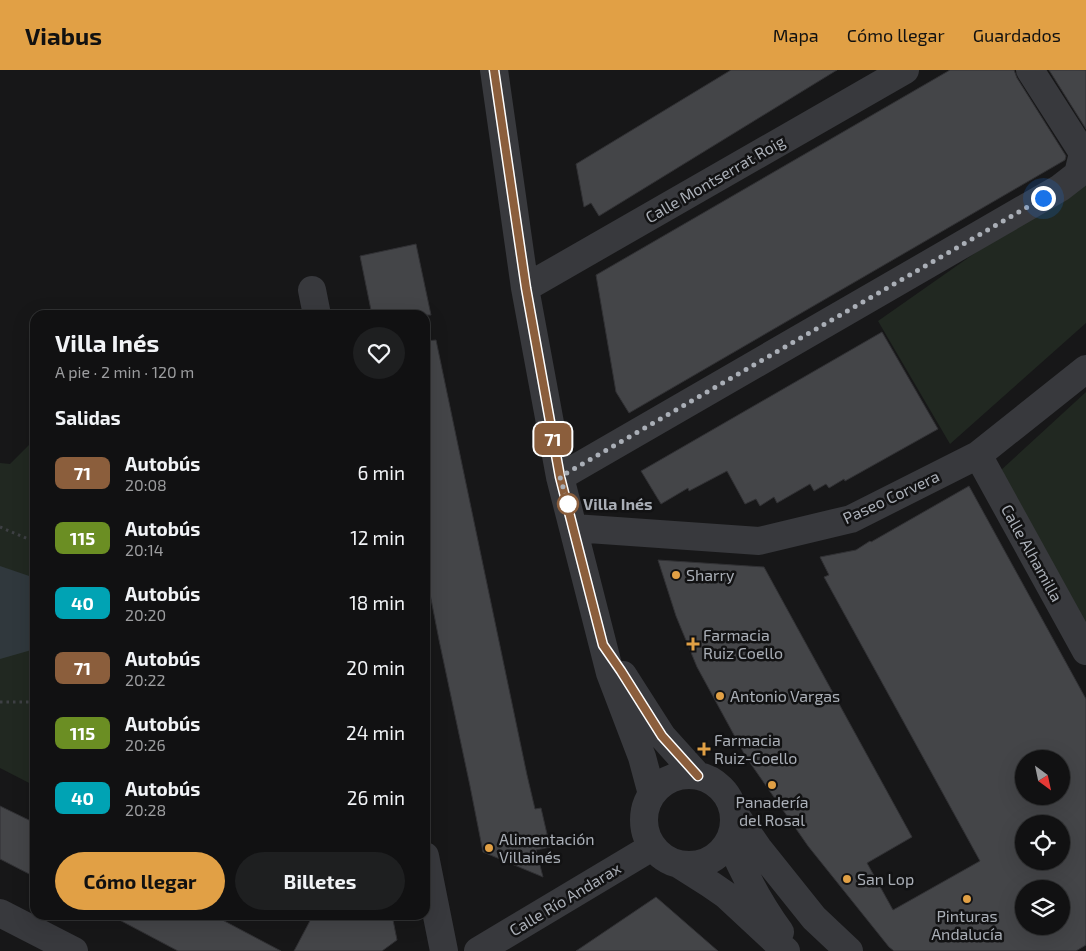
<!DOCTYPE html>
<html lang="es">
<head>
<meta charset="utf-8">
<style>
  body { margin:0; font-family:"Exo 2",sans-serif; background:#1e1f20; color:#f1f3f6; height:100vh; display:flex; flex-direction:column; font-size:19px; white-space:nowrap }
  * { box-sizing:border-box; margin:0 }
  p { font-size:16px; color:#9c9d9f }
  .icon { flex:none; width:28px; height:28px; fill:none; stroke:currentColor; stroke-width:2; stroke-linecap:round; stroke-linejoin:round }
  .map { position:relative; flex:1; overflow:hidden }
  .sheet { position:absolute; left:30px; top:240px; width:400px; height:610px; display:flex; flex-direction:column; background:#111112; border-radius:15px; box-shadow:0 5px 20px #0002,0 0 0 1px #303132 }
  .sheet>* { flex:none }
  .badge { padding:0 10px; border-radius:8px; font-size:18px; line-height:32px }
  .needle { width:32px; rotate:147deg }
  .fabs { position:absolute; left:1015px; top:680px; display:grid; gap:10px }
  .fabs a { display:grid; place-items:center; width:55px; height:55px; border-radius:50%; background:#111112; box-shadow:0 5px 20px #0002,0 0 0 1px #303132; font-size:25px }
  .you { position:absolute; width:25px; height:25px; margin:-12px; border:4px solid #fff; border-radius:50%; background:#1a73e8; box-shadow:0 0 0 8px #1a73e833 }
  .map>.badge { position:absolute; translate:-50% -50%; box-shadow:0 0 0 2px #fff }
  h2 { padding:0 25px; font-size:19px; line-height:45px }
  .round { display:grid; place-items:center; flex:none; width:52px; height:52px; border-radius:26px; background:#1e1f20 }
  .head { display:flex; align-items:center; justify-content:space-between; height:85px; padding:0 25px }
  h1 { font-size:24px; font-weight:700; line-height:38px }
  .cta { display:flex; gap:10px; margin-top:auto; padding:10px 25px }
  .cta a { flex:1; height:58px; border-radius:30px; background:#e1a045; color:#111; font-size:20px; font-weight:700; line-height:58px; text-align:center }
  .cta a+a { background:#1e1f20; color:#f1f3f6 }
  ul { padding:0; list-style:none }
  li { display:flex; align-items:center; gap:15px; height:65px; padding:0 25px }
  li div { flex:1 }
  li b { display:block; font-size:19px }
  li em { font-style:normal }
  li .badge { min-width:55px; font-weight:700; text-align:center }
  header { display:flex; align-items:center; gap:30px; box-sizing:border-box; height:70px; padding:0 25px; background:#e1a045; color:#111 }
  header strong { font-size:24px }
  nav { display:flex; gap:28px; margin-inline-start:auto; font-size:18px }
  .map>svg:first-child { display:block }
  .green { fill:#212821 }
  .water { fill:#30383d }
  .building { fill:#444548; stroke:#313134; fill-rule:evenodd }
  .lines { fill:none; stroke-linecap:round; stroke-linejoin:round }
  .path { stroke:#3e4044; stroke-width:3; stroke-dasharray:2.5 4; stroke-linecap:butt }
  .minor { stroke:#38393d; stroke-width:28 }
  .line-casing { stroke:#fff; stroke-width:11 }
  .line { stroke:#8b5e3c; stroke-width:8 }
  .walk { stroke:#aaafb7; stroke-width:5; stroke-dasharray:0 9 }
  .stop-dot { fill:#fff; stroke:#8b5e3c; stroke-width:2.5 }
  .poi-dot { fill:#e1a045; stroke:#121213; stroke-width:2 }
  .labels { text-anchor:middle; stroke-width:5; stroke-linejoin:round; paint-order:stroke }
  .street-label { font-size:16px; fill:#aaafb7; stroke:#121213 }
  .stop-label { font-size:16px; font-weight:bold; fill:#aaafb7; stroke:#121213; text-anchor:start }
  .poi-label { font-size:16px; fill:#aaafb7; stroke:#121213; text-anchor:start }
</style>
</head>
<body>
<header>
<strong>Viabus</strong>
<nav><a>Mapa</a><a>Cómo llegar</a><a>Guardados</a></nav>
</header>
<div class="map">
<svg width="1086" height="881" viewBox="0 0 1086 881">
  <rect width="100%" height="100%" fill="#171718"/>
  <path class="green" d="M1086,112V253L950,374L878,251L995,169Z
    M1086,322V558L1000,401Z
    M35,369V716L0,698V393L10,394Z"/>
  <path class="water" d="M0,496L35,508V579L0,589Z"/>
  <path class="building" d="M731,0H837L599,146L591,133L584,137L576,94Z
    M950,0H1014L1017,8L1066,86L1065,90L629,343L616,322L596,205Z
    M1049,0H1086V59Z
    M416,174L431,245H372L360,186Z
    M882,262L938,359L845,411L844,409L829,418L826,414L814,421L810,414L777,433L774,427L760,436L756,429L745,434L727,401L689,421L688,418L661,434L641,401Z
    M436,270L527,705L535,739L541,738L550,777L536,780L543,807L483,782L470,716L439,570L425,498V271Z
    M969,416L1086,629V875L1076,881H894L889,877L808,776L746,687L697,597L676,546L658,490L764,497L912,767L867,793L893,840L980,791L824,507L829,505L820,487L856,480L870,471L871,472ZM1024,689H1061V726H1024ZM1024,754H1061V791H1024ZM1024,819H1061V856H1024Z
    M0,736L35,753V807L0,789Z
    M656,827L718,881H576Z
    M110,845H213L281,881H178Z
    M313,845H392L397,870L382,881H294Z"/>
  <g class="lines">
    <path class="path" d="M0,457L35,472
      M0,632H35"/>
    <path class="minor" d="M494,0L525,218L560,407L610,603L642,687L652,724
      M525,218L905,0
      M312,220L317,245
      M978,385L1086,581
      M560,407L1060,118L1078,104L1083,83L1030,0
      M574,458L759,471L851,449L978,385L1086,299
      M623,605L662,666L698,706
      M644 750a45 45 0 1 1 90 0a45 45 0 1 1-90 0Z
      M734,743L758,778L814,848L849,881
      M730,770C743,803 759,833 780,862
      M425,786L444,881
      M680,795L710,814L726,825L786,881
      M0,843L74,881
      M478,881L652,777"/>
  </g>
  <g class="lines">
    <defs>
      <path id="line" d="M494,0L526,218L560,407L603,575L621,601L662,666L698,706"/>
    </defs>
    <use href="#line" class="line-casing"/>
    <use href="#line" class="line"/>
    <path class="walk" d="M568,434L560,407L1043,128"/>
  </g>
  <circle class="stop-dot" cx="568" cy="434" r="10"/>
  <g class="poi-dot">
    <circle cx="676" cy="505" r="5"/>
    <path d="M690.5 566.5h5v5h5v5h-5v5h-5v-5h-5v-5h5z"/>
    <circle cx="720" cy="626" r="5"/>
    <path d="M701.5 671.5h5v5h5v5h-5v5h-5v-5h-5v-5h5z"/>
    <circle cx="772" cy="715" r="5"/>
    <circle cx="489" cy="778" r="5"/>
    <circle cx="847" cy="809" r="5"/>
    <circle cx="967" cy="829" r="5"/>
  </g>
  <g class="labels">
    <g class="street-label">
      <text transform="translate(715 109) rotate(-30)" y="6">Calle Montserrat Roig</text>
      <text transform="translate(891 427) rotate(-25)" y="6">Paseo Corvera</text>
      <text transform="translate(1032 483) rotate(61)" y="6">Calle Alhamilla</text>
      <text transform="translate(565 829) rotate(-31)" y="6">Calle Río Andarax</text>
    </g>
    <g class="stop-label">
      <text x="583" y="440">Villa Inés</text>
    </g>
    <g class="poi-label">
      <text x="686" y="511">Sharry</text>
      <text x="703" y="571">Farmacia<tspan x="703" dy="18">Ruiz Coello</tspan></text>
      <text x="730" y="632">Antonio Vargas</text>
      <text x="714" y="676">Farmacia<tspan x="714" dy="18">Ruiz-Coello</tspan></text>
      <text x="772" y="738" text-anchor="middle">Panadería<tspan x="772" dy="18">del Rosal</tspan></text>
      <text x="499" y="775">Alimentación<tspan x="499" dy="18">Villainés</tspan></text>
      <text x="857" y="815">San Lop</text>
      <text x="967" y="852" text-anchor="middle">Pinturas<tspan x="967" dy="18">Andalucía</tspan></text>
    </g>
  </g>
</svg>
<div class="fabs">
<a><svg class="needle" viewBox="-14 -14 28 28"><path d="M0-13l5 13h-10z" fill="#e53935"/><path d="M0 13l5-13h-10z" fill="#9c9d9f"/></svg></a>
<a><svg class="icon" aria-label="locate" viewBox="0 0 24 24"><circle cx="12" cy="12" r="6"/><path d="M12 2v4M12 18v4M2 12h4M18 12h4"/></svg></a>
<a><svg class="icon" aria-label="layers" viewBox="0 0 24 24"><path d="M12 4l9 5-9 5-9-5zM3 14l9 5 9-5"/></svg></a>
</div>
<div class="you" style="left:1043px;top:128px"></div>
<b class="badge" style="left:553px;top:369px;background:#8b5e3c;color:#fff">71</b>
<section class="sheet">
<div class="head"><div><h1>Villa Inés</h1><p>A pie · 2 min · 120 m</p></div><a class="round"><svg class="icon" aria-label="heart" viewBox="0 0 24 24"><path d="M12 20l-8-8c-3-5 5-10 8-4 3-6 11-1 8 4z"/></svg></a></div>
<h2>Salidas</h2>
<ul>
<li><span class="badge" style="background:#8b5e3c;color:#fff">71</span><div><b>Autobús</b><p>20:08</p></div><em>6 min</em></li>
<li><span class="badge" style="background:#6b8e23;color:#fff">115</span><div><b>Autobús</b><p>20:14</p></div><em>12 min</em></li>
<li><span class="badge" style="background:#00a3b4;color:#fff">40</span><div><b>Autobús</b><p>20:20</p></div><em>18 min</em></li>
<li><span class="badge" style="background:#8b5e3c;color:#fff">71</span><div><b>Autobús</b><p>20:22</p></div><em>20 min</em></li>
<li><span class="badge" style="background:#6b8e23;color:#fff">115</span><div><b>Autobús</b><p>20:26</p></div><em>24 min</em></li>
<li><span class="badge" style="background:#00a3b4;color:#fff">40</span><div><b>Autobús</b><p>20:28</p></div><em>26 min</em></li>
</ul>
<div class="cta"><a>Cómo llegar</a><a>Billetes</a></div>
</section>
</div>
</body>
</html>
